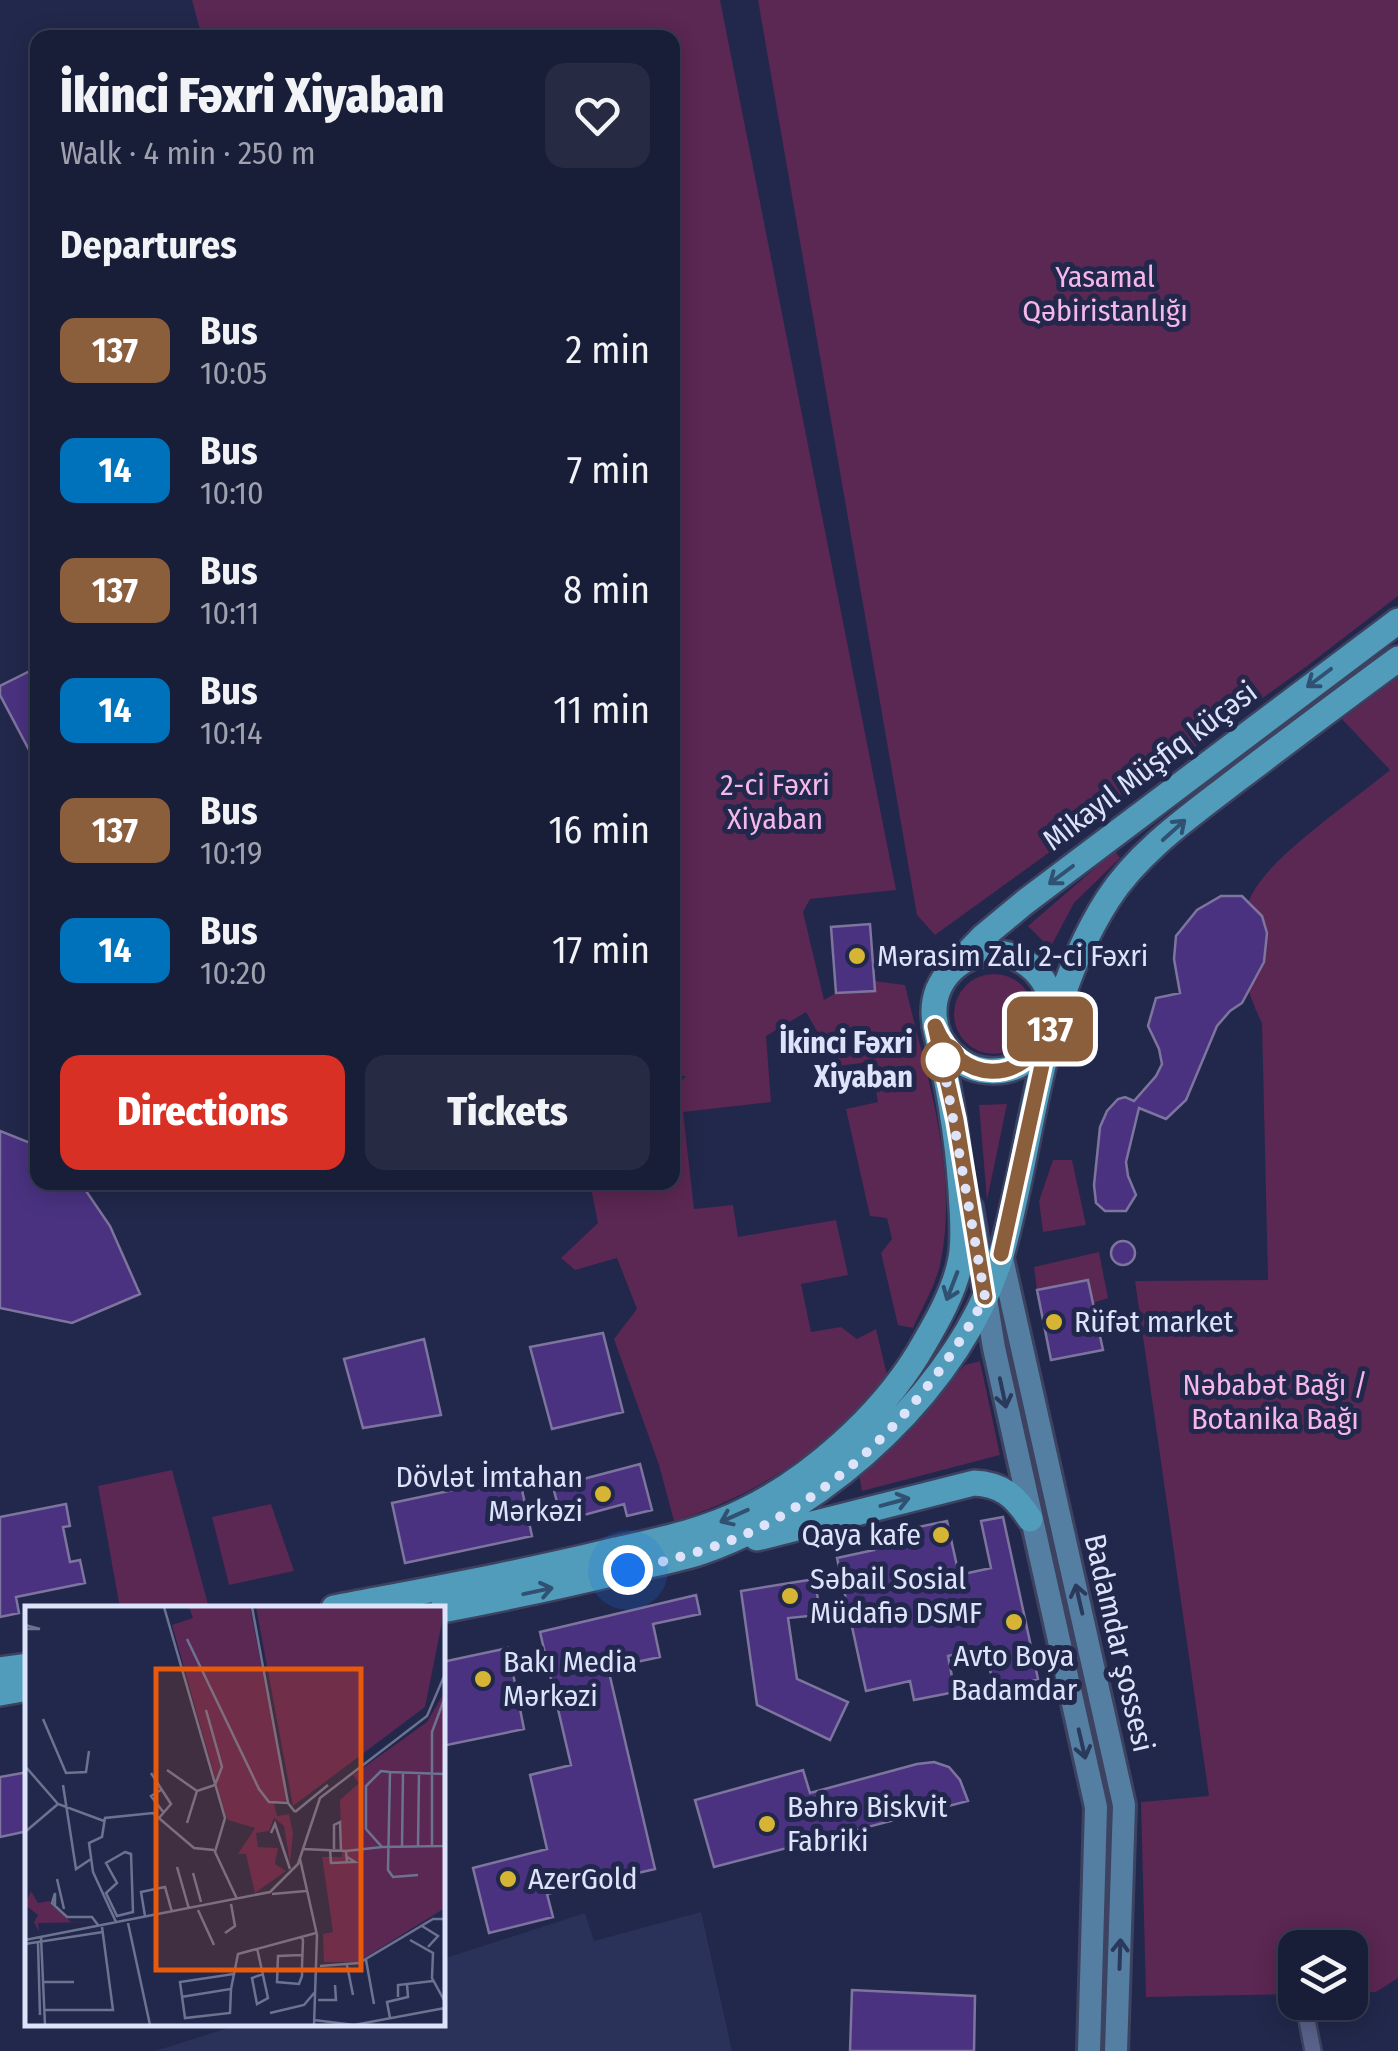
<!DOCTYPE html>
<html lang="en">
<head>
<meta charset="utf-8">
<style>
  body { margin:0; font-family:"Fira Sans Condensed",sans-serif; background:#262b43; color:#f1f3f6; height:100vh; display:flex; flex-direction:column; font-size:38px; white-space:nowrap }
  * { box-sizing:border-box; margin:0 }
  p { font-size:32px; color:#9fa2ae }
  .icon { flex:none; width:55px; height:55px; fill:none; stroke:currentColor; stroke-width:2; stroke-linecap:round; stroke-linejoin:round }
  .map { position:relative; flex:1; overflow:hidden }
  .side { position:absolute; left:30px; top:30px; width:650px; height:1160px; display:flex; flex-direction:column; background:#191e38; border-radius:20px; box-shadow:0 5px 25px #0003,0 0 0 2px #373c53 }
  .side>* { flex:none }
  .badge { padding:0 20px; border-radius:15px; font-size:35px; line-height:65px }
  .tools { position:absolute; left:1278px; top:1930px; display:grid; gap:20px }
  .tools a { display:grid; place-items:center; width:90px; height:90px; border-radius:20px; background:#191e38; box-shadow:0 5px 25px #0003,0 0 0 2px #373c53; font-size:50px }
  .you { position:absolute; width:50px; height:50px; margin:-25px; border:8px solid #fff; border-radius:50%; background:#1a73e8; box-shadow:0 0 0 15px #1a73e833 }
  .map>.badge { position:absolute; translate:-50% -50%; box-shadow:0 0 0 5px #fff }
  h2 { padding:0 30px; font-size:38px; line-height:90px }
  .round { display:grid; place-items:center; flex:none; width:105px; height:105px; border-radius:20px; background:#262b43 }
  .summary { display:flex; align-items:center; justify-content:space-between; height:170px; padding:0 30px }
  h1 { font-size:48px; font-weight:800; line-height:75px }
  .button { display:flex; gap:20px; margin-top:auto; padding:20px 30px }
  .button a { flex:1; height:115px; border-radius:20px; background:#d93025; color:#fff; font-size:40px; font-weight:800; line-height:115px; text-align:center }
  .button a+a { background:#262b43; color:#f1f3f6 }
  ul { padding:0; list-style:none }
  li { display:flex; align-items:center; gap:30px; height:120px; padding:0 30px }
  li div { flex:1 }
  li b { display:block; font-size:38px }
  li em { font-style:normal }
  li .badge { min-width:110px; font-weight:700; text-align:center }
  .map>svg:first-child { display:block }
  .built { fill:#2a325a }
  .green { fill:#5b2753 }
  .building { fill:#4a3281; stroke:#7e759f; stroke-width:2.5 }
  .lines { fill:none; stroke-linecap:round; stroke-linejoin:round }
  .minor-casing { stroke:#3d4260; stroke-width:20 }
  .secondary-casing { stroke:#3d4260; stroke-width:28 }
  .primary-casing { stroke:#3d4260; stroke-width:30 }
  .minor { stroke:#59628a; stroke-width:15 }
  .secondary { stroke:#547fa2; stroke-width:22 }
  .primary { stroke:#509cba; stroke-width:25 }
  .oneway { stroke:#315172 }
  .oneway2 { stroke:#2b395c }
  .line-casing { stroke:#fff; stroke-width:22 }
  .line { stroke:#8b5e3c; stroke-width:15 }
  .walk { stroke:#dde3fa; stroke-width:10; stroke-dasharray:0 18 }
  .poi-dot { fill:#d6b534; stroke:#21284b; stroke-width:4 }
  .stop-dot { fill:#fff; stroke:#8b5e3c; stroke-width:5 }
  .labels { text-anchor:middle; stroke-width:10; stroke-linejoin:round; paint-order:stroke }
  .park-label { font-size:30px; fill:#f4b7e8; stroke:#21284b }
  .street-label { font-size:30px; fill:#dde3fa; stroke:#21284b }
  .poi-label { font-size:30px; fill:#dde3fa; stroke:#21284b; text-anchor:start }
  .stop-label { font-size:30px; font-weight:bold; fill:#dde3fa; stroke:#21284b; text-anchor:end }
  .inset-road { fill:none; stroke:#6c7391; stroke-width:2.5 }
  .view { fill:#e8590c; fill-opacity:0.15; stroke:#e8590c; stroke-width:5 }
  .inset-edge { fill:none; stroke:#dde3fa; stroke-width:5 }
</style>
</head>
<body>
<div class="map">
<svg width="1398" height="2051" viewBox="0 0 1398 2051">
  <rect width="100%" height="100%" fill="#21284b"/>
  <path class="built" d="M701,1912L732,2051H155L241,2024H442L443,1959L585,1913L594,1941Z"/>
  <path class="green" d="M192,0H720L896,890L810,899L803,912L824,1000L836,993L874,991V981L905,985C926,1074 960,1173 940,1265C935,1286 922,1308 913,1328L898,1325L881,1253L892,1239L887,1218L870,1216L846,1109L878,1102L871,1062L837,1066L806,1012L766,1036L771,1102L683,1112L694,1209L733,1205L738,1237L836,1220L848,1275L801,1284L811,1332L841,1327L857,1339L876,1329L887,1375C840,1443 752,1498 674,1521L659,1465L614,1339L637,1309L617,1258L575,1270L561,1258L598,1223L590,1183L672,1182L673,1089L686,1076H672V38L202,37Z
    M758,0H1398V596L1307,666L935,935L917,915Z
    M1398,677V1978L1376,1992H1350V1948H1295V1994L1146,1997L1141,1802L1209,1796L1135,1281L1268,1280L1262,1023C1242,983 1229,931 1255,889C1276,853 1355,799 1390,770L1342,719Z
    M1115,851L1120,858L1074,903L1050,948L1028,926Z
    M954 1014a40 40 0 1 1 80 0a40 40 0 1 1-80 0Z
    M1007,1104L987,1200L979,1105Z
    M1053,1160H1072L1086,1225L1043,1232L1039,1201Z
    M1099,1252L1108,1298L1093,1303L1088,1280L1037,1290L1034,1267Z
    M980,1361L1000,1455L862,1491L859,1474L912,1423L965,1365Z
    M172,1470L209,1608H120L98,1486Z
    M271,1504L294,1571L229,1585L212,1517Z"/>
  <path class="building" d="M38,667V767L0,695V686Z
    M1221,896H1242L1262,916L1267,933L1264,962L1242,1003L1230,1011L1217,1026L1186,1100L1166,1119L1139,1108L1126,1162L1128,1176L1136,1195L1126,1211H1105L1096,1203L1094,1185L1100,1127L1107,1111L1118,1099L1125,1097L1134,1101L1156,1076L1162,1064L1159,1049L1148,1026L1156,998L1180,993L1174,959L1176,936L1197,910Z
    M870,924L875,991L836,993L831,927Z
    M0,1131L38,1146V1182H80L110,1226L140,1294L72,1323L0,1308Z
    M1111 1253a12 12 0 1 1 24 0a12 12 0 1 1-24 0Z
    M1088,1280L1103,1350L1051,1360L1037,1290Z
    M603,1333L623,1412L552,1429L530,1347Z
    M424,1339L441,1415L363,1428L344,1359Z
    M640,1464L652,1510L627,1516L624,1504L562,1521L553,1487Z
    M519,1476L532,1536L405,1563L392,1503Z
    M66,1504L70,1526L63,1527L70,1562L80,1560L85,1583L16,1597L19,1613L0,1617V1517Z
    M1003,1517L1038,1679L994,1688L985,1647L948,1656L955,1692L914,1700L910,1681L866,1691L837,1558L874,1550L871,1537L947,1521L959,1575L991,1568L981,1521Z
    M815,1579L820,1615L788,1618L797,1679L848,1702L830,1740L757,1705L741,1591Z
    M696,1595L700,1614L653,1624L660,1657L608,1668L655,1869L547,1894L553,1917L489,1933L473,1868L547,1849L530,1775L571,1765L540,1632Z
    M508,1648L524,1729L442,1746V1662Z
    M934,1762L949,1767L960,1780L968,1801L714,1867L695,1800L803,1770L810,1793L917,1764Z
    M28,1772V1831L0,1837V1777Z
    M852,1990L975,1996L974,2051H850Z"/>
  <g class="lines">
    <defs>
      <path id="minor" d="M1306,2015L1313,2051"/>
      <path id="secondary" d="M971,1207L994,1348L1096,1807L1089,2051
        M1001,1254L1124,1805L1116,2051"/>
      <path id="primary" d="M934 1012a59 59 0 1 1 118 0a59 59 0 1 1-118 0Z
        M950,971L984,936L1025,902L1398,621
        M757,1538L974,1483C1001,1484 1015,1496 1030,1519
        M334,1608C428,1590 523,1573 616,1550C660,1540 705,1531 746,1510C811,1478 880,1416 918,1354C935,1325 955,1292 961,1258C965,1236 962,1212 961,1190C957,1131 948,1083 935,1026
        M442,1610C504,1598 566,1585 627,1570C652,1564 677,1560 701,1552C828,1508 964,1384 1002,1252C1035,1133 1039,1007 1108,899C1139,851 1190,816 1235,781C1289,740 1343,699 1398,659
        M0,1670L28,1666
        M0,1693L28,1688"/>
    </defs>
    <use href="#minor" class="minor-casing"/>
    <use href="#secondary" class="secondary-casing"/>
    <use href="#primary" class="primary-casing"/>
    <use href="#minor" class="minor"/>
    <use href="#secondary" class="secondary"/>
    <use href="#primary" class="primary"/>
  </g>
  <defs><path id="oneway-shaft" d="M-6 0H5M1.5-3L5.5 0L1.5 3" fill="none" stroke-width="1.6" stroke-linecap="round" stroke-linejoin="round" transform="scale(2.5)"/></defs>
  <g class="oneway">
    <use href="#oneway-shaft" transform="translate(1319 678) rotate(143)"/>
    <use href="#oneway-shaft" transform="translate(1174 830) rotate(-42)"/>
    <use href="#oneway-shaft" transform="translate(1061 875) rotate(143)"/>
    <use href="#oneway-shaft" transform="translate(952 1286) rotate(111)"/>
    <use href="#oneway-shaft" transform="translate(895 1502) rotate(-15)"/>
    <use href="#oneway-shaft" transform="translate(734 1516) rotate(156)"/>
    <use href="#oneway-shaft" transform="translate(538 1591) rotate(-12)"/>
  </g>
  <g class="oneway2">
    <use href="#oneway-shaft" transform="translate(1003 1393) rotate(78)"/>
    <use href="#oneway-shaft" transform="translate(1079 1599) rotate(-103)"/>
    <use href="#oneway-shaft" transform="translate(1082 1744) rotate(77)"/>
    <use href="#oneway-shaft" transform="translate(1120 1954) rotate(-88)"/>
  </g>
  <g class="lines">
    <defs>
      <path id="line" d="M985,1297L956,1120L935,1026C960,1085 1023,1087 1050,1028L1001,1254"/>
    </defs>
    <use href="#line" class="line-casing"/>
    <use href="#line" class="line"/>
    <path class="walk" d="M628,1570C673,1559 717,1549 759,1528C854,1480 937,1391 985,1297L942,1057L943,1060"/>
  </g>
  <g class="poi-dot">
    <circle cx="857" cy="956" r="10"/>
    <circle cx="1054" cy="1322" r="10"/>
    <circle cx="603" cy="1494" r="10"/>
    <circle cx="941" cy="1535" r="10"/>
    <circle cx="790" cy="1596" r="10"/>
    <circle cx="1014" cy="1622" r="10"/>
    <circle cx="483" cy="1679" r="10"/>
    <circle cx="767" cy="1824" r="10"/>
    <circle cx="508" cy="1879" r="10"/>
  </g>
  <circle class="stop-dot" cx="943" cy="1060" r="20"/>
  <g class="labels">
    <g class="park-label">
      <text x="1105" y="287">Yasamal<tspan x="1105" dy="34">Qəbiristanlığı</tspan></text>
      <text x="775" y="795">2-ci Fəxri<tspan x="775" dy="34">Xiyaban</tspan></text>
      <text x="1275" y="1395">Nəbabət Bağı /<tspan x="1275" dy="34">Botanika Bağı</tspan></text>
    </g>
    <g class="street-label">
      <text transform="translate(1150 766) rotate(-37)" y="10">Mikayıl Müşfiq küçəsi</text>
      <text transform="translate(1119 1643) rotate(77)" y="10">Badamdar şossesi</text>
    </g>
    <g class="poi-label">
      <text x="877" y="966">Mərasim Zalı 2-ci Fəxri</text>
      <text x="1074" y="1332">Rüfət market</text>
      <text x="583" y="1487" text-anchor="end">Dövlət İmtahan<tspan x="583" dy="34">Mərkəzi</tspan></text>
      <text x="921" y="1545" text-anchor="end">Qaya kafe</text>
      <text x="810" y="1589">Səbail Sosial<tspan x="810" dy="34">Müdafiə DSMF</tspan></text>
      <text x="1014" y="1666" text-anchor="middle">Avto Boya<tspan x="1014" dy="34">Badamdar</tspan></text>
      <text x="503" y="1672">Bakı Media<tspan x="503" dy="34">Mərkəzi</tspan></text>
      <text x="787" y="1817">Bəhrə Biskvit<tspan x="787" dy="34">Fabriki</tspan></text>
      <text x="528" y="1889">AzerGold</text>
    </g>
    <g class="stop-label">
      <text x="913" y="1053">İkinci Fəxri<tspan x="913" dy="34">Xiyaban</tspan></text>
    </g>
  </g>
  <g transform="translate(25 1606)">
    <rect width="420" height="420" fill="#21284b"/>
    <path d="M164,1H225L262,194L249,197L252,210L264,208L268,227L265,258L259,220L249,212L244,225L231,227L233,241L253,242L250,258L261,265L230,287L221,248H213L230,222L203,214L200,207L147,19L168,12ZM231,1H420L400,101L268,200ZM420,85V302L333,356H299L298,328L308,326L297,251H317L315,194L334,177L328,169L402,116ZM6,285L13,297L24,295L46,316H70L13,317L14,326L9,316L13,309L0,299Z" fill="#5b2753"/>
    <path class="inset-road" d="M139,1L200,212L190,246L212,293M227,1L263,197L270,206M0,19L15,23H0M162,33L234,183L244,196L263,197M18,113L41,167L61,166L64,145M0,160L33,198L79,215M142,164L172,185M365,166L356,165L341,180V223L357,241L420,240M126,167L146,198L134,212M38,179L51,263L66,253M136,184L126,190L139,207M270,206L303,179M162,217L172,185L190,179L197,161L181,104M0,226L33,198M246,227L250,218L265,263M407,240V126L420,91M377,241L378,167M393,241L394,167M278,243L321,245L322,257M305,243L306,257L330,256L322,251M309,243V219L315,216L316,244M321,245L357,241M100,246L106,248L108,306L92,310L81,287L92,277L81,257ZM275,253L292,329L289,419M152,261L164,303M168,267L176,296M393,269L368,271L363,264L365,166L419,168V240M32,273L39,303M247,288L281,285M30,300V287L27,297L42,311H67L73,319M173,304L189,339M120,310L116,286L140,281L147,306M91,316L68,266L64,237L77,231L80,212L128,207L169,242L189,244M103,317L125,419M397,320L413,330L403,341M200,327L210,320L206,298M277,330L278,335L277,360V370L274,378L252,376L253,350L277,349M16,331L20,419M0,334L245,286L273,258L295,192L402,110L420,68M385,334L408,347L407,372L420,396M13,337L15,409M0,338L78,326M232,342L243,392L232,398L227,372L238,368M341,354L349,398M322,359L328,389M295,360L334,357L408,313H420M19,376H49M206,383L205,407L160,412L155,376L209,368L213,348L291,327M156,391L206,383L209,368M373,391V379L408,375M293,394H311L310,379M20,404H88L77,321M245,407L279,399L290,386M365,412L362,396L383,391L382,378M289,414L329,419L420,402"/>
    <path class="view" d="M131,63H336V364H131Z"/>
    <rect width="420" height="420" class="inset-edge"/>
  </g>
</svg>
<div class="tools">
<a><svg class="icon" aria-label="layers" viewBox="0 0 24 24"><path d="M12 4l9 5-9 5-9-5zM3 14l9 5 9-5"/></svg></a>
</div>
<div class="you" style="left:628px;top:1570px"></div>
<b class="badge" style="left:1050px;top:1029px;background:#8b5e3c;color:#fff">137</b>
<section class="side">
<div class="summary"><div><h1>İkinci Fəxri Xiyaban</h1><p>Walk · 4 min · 250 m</p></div><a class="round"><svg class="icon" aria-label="heart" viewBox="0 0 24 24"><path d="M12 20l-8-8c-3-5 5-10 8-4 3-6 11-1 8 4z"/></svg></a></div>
<h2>Departures</h2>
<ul>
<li><span class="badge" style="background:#8b5e3c;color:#fff">137</span><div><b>Bus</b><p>10:05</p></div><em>2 min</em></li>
<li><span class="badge" style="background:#0072bc;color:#fff">14</span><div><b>Bus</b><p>10:10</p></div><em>7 min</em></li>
<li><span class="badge" style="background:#8b5e3c;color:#fff">137</span><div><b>Bus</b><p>10:11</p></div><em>8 min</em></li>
<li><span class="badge" style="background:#0072bc;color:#fff">14</span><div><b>Bus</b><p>10:14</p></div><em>11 min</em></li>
<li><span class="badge" style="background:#8b5e3c;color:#fff">137</span><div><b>Bus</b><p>10:19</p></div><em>16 min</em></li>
<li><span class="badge" style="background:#0072bc;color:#fff">14</span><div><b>Bus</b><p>10:20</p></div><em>17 min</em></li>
</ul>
<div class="button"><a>Directions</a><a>Tickets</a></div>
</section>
</div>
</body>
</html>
